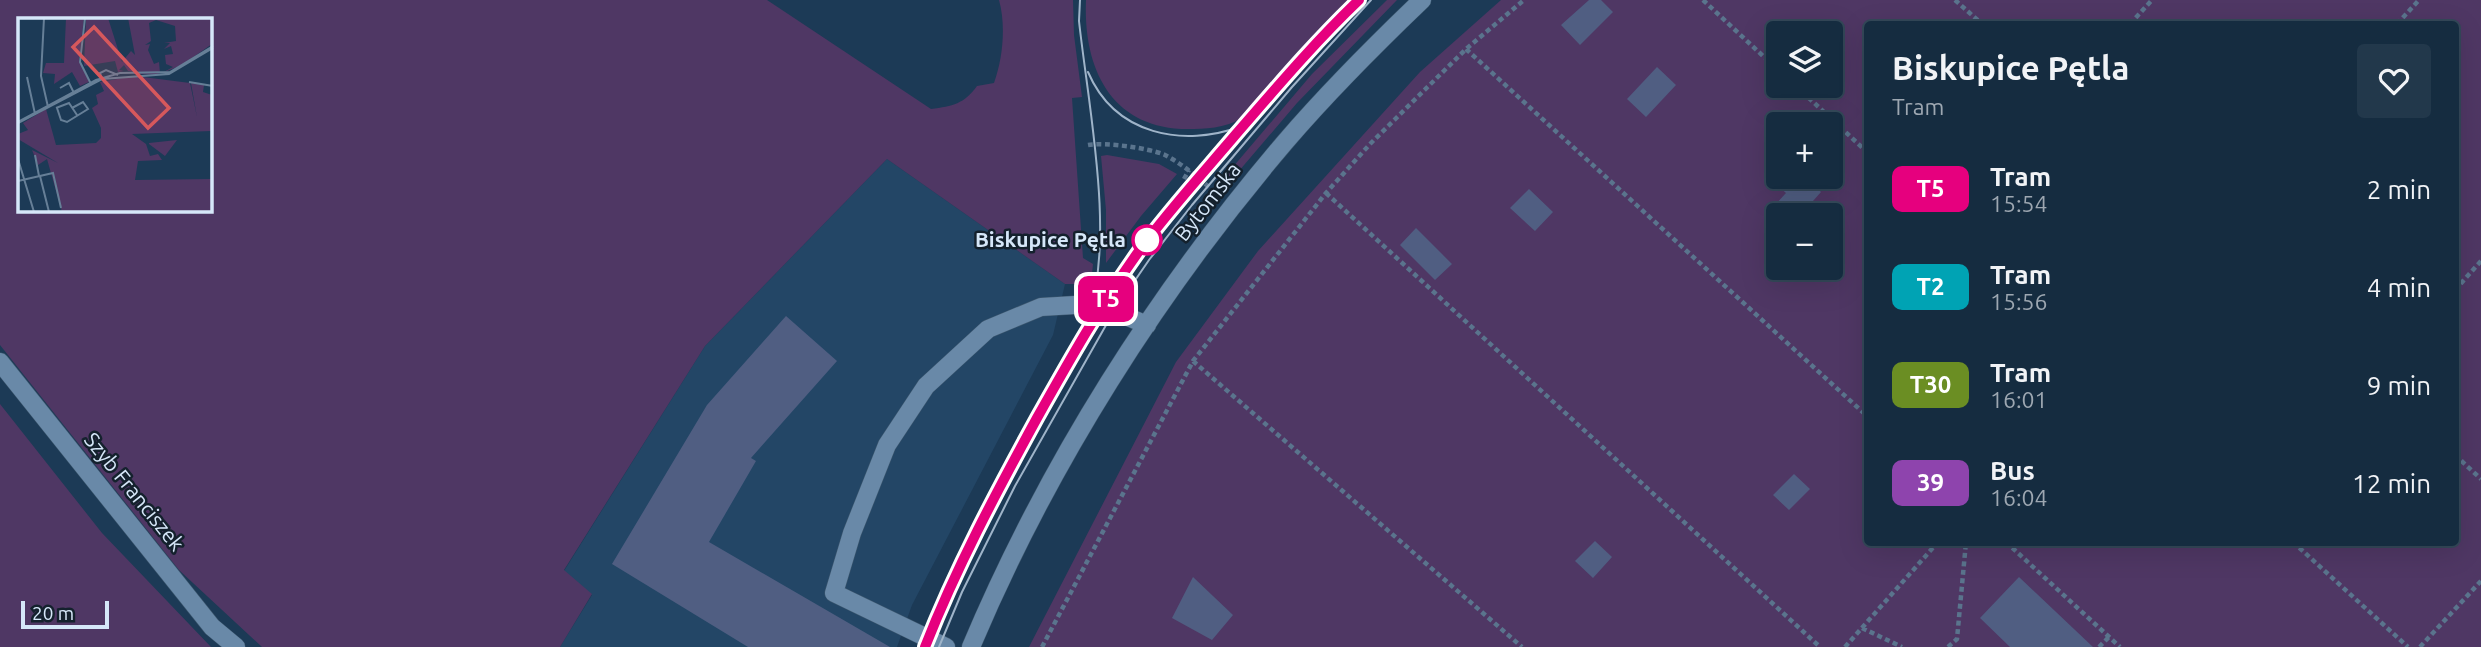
<!DOCTYPE html>
<html lang="en">
<head>
<meta charset="utf-8">
<style>
  body { margin:0; font-family:Ubuntu,sans-serif; background:#22384b; color:#f1f3f6; height:100vh; display:flex; flex-direction:column; font-size:26px; white-space:nowrap }
  * { box-sizing:border-box; margin:0 }
  p { font-size:23px; color:#9da7b1 }
  .icon { flex:none; width:38px; height:38px; fill:none; stroke:currentColor; stroke-width:2; stroke-linecap:round; stroke-linejoin:round }
  .map { position:relative; flex:1; overflow:hidden }
  .panel { position:absolute; left:1864px; top:21px; width:595px; height:525px; display:flex; flex-direction:column; background:#152c40; border-radius:7px; box-shadow:0 7px 28px #0002,0 0 0 2px #344859 }
  .panel>* { flex:none }
  .badge { padding:0 14px; border-radius:10px; font-size:24px; line-height:46px }
  .tools { position:absolute; left:1766px; top:21px; display:grid; gap:14px }
  .tools a { display:grid; place-items:center; width:77px; height:77px; border-radius:7px; background:#152c40; box-shadow:0 7px 28px #0002,0 0 0 2px #344859; font-size:35px }
  .scale { position:absolute; left:21px; bottom:18px; width:88px; box-sizing:border-box; padding-left:7px; border:4px solid #d6e7f9; border-top:0; font-size:19px; line-height:24px; white-space:nowrap; color:#d6e7f9; -webkit-text-stroke:5px #14212d; paint-order:stroke }
  .map>.badge { position:absolute; translate:-50% -50%; box-shadow:0 0 0 4px #fff }
  .round { display:grid; place-items:center; flex:none; width:74px; height:74px; border-radius:7px; background:#22384b }
  .head { display:flex; align-items:center; justify-content:space-between; height:119px; padding:0 28px }
  h1 { font-size:33px; font-weight:700; line-height:52px }
  ul { padding:0; list-style:none }
  li { display:flex; align-items:center; gap:21px; height:98px; padding:0 28px }
  li div { flex:1 }
  li b { display:block; font-size:26px }
  li em { font-style:normal }
  li .badge { min-width:77px; font-weight:700; text-align:center }
  .map>svg:first-child { display:block }
  .built { fill:#234666 }
  .green { fill:#4f3764; fill-rule:evenodd }
  .building { fill:#505e82 }
  .lines { fill:none; stroke-linecap:round; stroke-linejoin:round }
  .minor-casing { stroke:#3e586f; stroke-width:19 }
  .path { stroke:#5a748d; stroke-width:4.5; stroke-dasharray:5 3.5; stroke-linecap:butt }
  .minor { stroke:#6989a8; stroke-width:18 }
  .tram { stroke:#9fb4c9; stroke-width:2 }
  .line-casing { stroke:#fff; stroke-width:16 }
  .line { stroke:#e6007e; stroke-width:10 }
  .stop-dot { fill:#fff; stroke:#e6007e; stroke-width:3.5 }
  .labels { text-anchor:middle; stroke-width:5; stroke-linejoin:round; paint-order:stroke }
  .street-label { font-size:21px; fill:#d6e7f9; stroke:#14212d }
  .stop-label { font-size:21px; font-weight:bold; fill:#d6e7f9; stroke:#14212d; text-anchor:end }
  .inset-road { fill:none; stroke:#667f97; stroke-width:2 }
  .view { fill:#d6585c; fill-opacity:0.15; stroke:#d6585c; stroke-width:3.5 }
  .inset-edge { fill:none; stroke:#d6e7f9; stroke-width:3.5 }
</style>
</head>
<body>
<div class="map">
<svg width="2481" height="647" viewBox="0 0 2481 647">
  <rect width="100%" height="100%" fill="#1c3a56"/>
  <path class="built" d="M887,159L1065,284L1053,335L912,605L897,647H560L592,595L564,571L705,346Z"/>
  <path class="green" d="M0,0H767L931,109C953,106 964,104 977,86L994,83C1003,58 1006,25 999,0H1073L1074,35L1082,97L1072,98L1083,258L1093,264L1091,284H1065L887,159L705,346L564,570L592,594L560,647H262L179,570L0,345ZM210,19V210H19V19Z
    M1086,0H1349C1323,25 1298,50 1275,78C1264,91 1253,109 1240,119C1226,128 1204,129 1188,129C1111,129 1083,68 1086,0Z
    M1387,0H1397L1297,103L1227,185L1221,181L1312,74Z
    M1501,0H2481V647H1029L1176,362L1258,251L1420,72ZM1867,24H2455V542H1867ZM1778,33H1830V86H1778ZM1778,124H1830V177H1778ZM1778,215H1830V268H1778Z
    M1107,155L1159,164L1177,174L1141,216L1106,263V210L1101,156Z
    M0,404L102,533L211,647H0Z"/>
  <path class="building" d="M1589,0H1601L1613,12L1580,45L1561,25Z
    M1657,67L1676,85L1646,117L1627,99Z
    M1768,177H1805L1821,192L1813,201L1827,215H1766L1786,193Z
    M1529,189L1553,212L1535,231L1510,208Z
    M1416,228L1452,264L1435,280L1400,245Z
    M786,316L837,361L751,458L756,461L709,542L890,647H748L612,564L707,405Z
    M1794,474L1810,489L1789,510L1773,495Z
    M1595,541L1612,557L1593,578L1575,561Z
    M1193,577L1233,615L1212,640L1172,618Z
    M2019,577L2093,647H2010L1980,618Z"/>
  <g class="lines">
    <defs>
      <path id="minor" d="M0,362L212,627L236,647
        M946,647L834,593L852,533L887,445L926,386L988,329L1041,307L1092,304L1102,306L1147,325
        M971,647C1048,464 1158,291 1286,141C1329,91 1375,45 1422,0"/>
    </defs>
    <use href="#minor" class="minor-casing"/>
    <path class="path" d="M1703,0L1778,70
      M1955,0L1982,24
      M2130,24L2152,0
      M2397,24L2419,0
      M1466,49L1867,416
      M1796,86L1867,152
      M1088,145C1105,142 1149,148 1165,155C1183,164 1199,179 1215,192
      M1184,179L1189,170
      M1326,193L1820,647
      M2455,290L2481,261
      M1193,361L1522,647
      M2455,455L2481,479
      M2006,542L2120,647
      M2293,542L2408,647
      M1862,628L1902,647
      M1042,647L1193,361L1326,193L1370,144L1466,49L1524,0
      M1845,647L1938,542
      M1948,647L1957,639L1966,542
      M2099,647L2109,637
      M2420,647L2481,581"/>
    <use href="#minor" class="minor"/>
    <path class="tram" d="M1080,0L1079,21C1088,105 1116,238 1088,317
      M1088,72C1115,135 1183,148 1242,126
      M925,647C958,565 999,486 1042,409C1072,355 1103,301 1139,251C1168,211 1202,174 1234,137C1274,89 1314,43 1359,0
      M939,647L962,592L1015,486L1114,311L1149,260L1192,205L1292,87L1371,0"/>
  </g>
  <g class="lines">
    <defs>
      <path id="line" d="M925,647C956,568 996,493 1037,418C1069,361 1101,304 1139,251C1169,210 1204,172 1237,133C1277,87 1315,42 1359,0"/>
    </defs>
    <use href="#line" class="line-casing"/>
    <use href="#line" class="line"/>
  </g>
  <circle class="stop-dot" cx="1147" cy="240" r="14"/>
  <g class="labels">
    <g class="street-label">
      <text transform="translate(1208 202) rotate(-52)" y="7">Bytomska</text>
      <text transform="translate(134 492) rotate(51)" y="7">Szyb Franciszek</text>
    </g>
    <g class="stop-label">
      <text x="1126" y="247">Biskupice Pętla</text>
    </g>
  </g>
  <g transform="translate(18 18)">
    <rect width="194" height="194" fill="#1c3a56"/>
    <path d="M48,0H66L61,42L71,64L62,68L54,54L36,66L37,56L25,55L28,45H46ZM68,0H90L104,44L113,33L117,37L110,0H194V26L164,47L144,55L155,49L148,46L147,37L155,36L153,28L146,31L152,25H146L158,23L157,8L138,2L131,5L133,23L127,27L132,26L130,32L136,46L141,44L142,55L137,57L107,55H135L110,53L106,47L101,52L106,53L100,54L97,43L66,48ZM117,58L172,65L179,99L173,65L186,67L185,74L194,77V116L193,113L114,116L128,126L132,138L140,136L144,142L120,143L117,162L194,161V194H44L29,141L20,147L14,132L0,125L40,145L0,121V116L10,112L5,105L28,91L38,127L78,125L83,120V110L74,90L80,86L78,77L86,73L82,64ZM159,122L147,138L131,126V125Z" fill="#4f3764"/>
    <path class="inset-road" d="M26,0L23,58L30,89M67,0L62,44L73,66M9,59L17,96M84,61L82,55L88,52L100,57M171,64L195,68M42,70L51,65L56,75M38,90L51,85L59,97M39,90L43,102L49,104L70,91L65,84L54,90M0,104L78,62L102,55L152,54L195,28M0,105L84,61L151,56L195,30M17,137L21,158M0,141L16,194M22,158L31,194M0,163L35,155L43,190"/>
    <path class="view" d="M76,9L151,90L130,110L55,29Z"/>
    <rect width="194" height="194" class="inset-edge"/>
  </g>
</svg>
<div class="tools">
<a><svg class="icon" aria-label="layers" viewBox="0 0 24 24"><path d="M12 4l9 5-9 5-9-5zM3 14l9 5 9-5"/></svg></a>
<a>+</a>
<a>−</a>
</div>
<div class="scale">20 m</div>
<b class="badge" style="left:1106px;top:299px;background:#e6007e;color:#fff">T5</b>
<section class="panel">
<div class="head"><div><h1>Biskupice Pętla</h1><p>Tram</p></div><a class="round"><svg class="icon" aria-label="heart" viewBox="0 0 24 24"><path d="M12 20l-8-8c-3-5 5-10 8-4 3-6 11-1 8 4z"/></svg></a></div>
<ul>
<li><span class="badge" style="background:#e6007e;color:#fff">T5</span><div><b>Tram</b><p>15:54</p></div><em>2 min</em></li>
<li><span class="badge" style="background:#00a3b4;color:#fff">T2</span><div><b>Tram</b><p>15:56</p></div><em>4 min</em></li>
<li><span class="badge" style="background:#6b8e23;color:#fff">T30</span><div><b>Tram</b><p>16:01</p></div><em>9 min</em></li>
<li><span class="badge" style="background:#8e44ad;color:#fff">39</span><div><b>Bus</b><p>16:04</p></div><em>12 min</em></li>
</ul>
</section>
</div>
</body>
</html>
